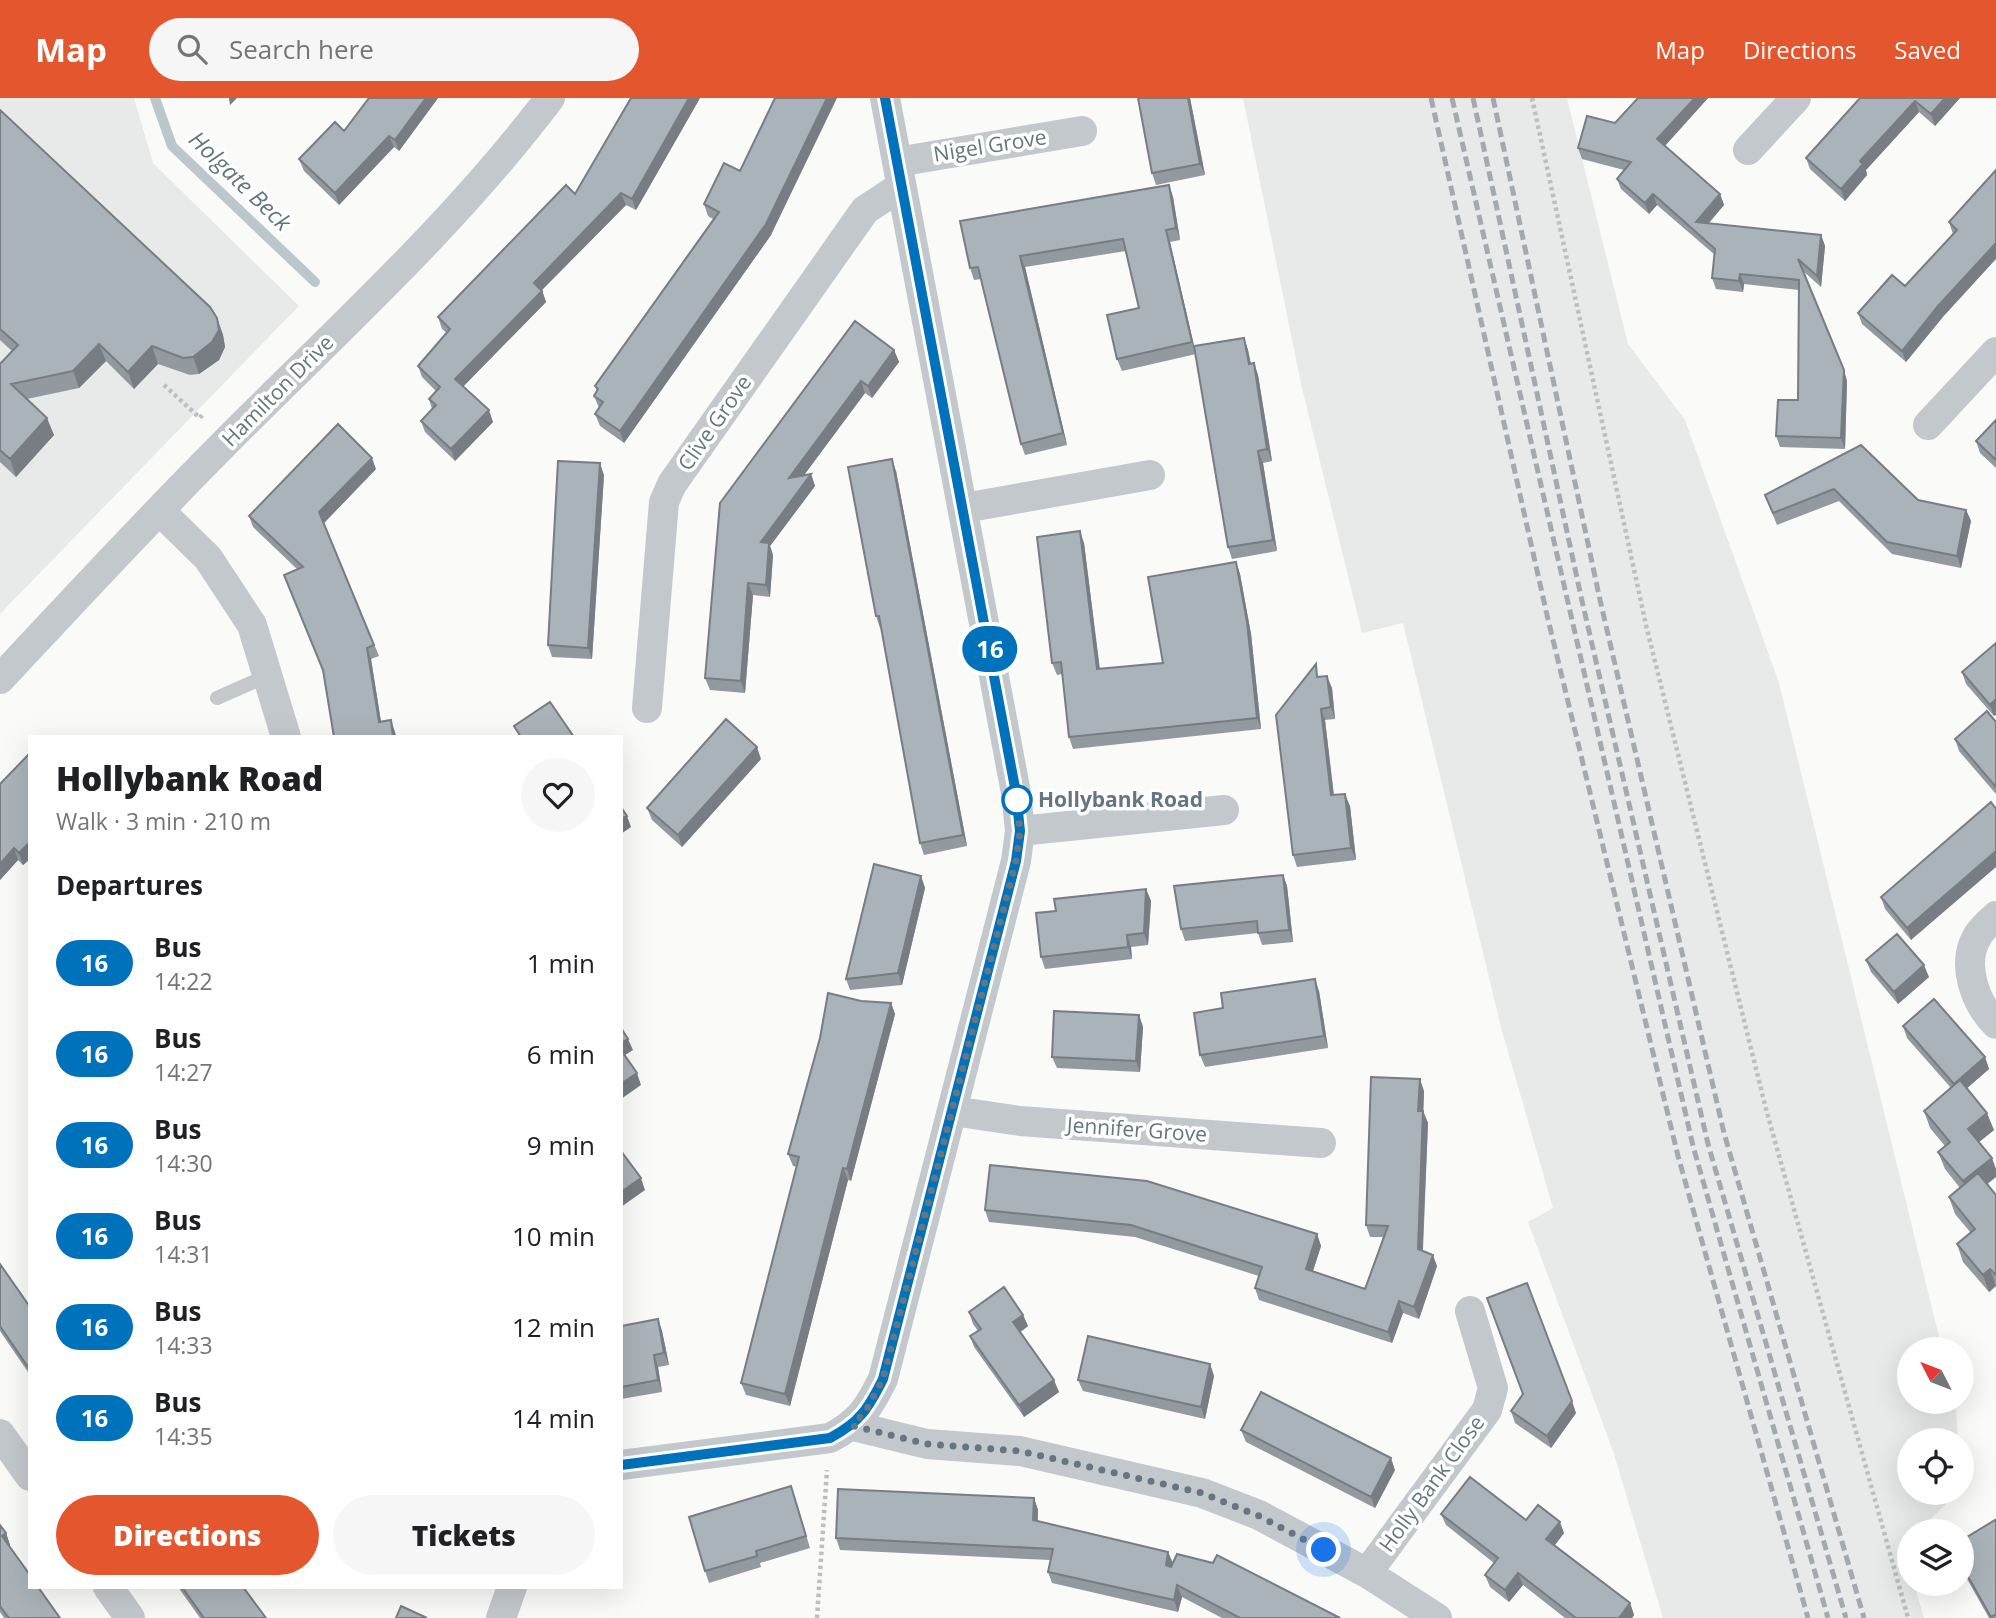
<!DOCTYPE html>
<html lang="en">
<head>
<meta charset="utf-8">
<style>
  body { margin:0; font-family:"Open Sans",sans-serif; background:#f6f6f6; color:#202124; height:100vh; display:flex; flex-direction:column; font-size:26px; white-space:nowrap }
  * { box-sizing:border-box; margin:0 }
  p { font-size:23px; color:#757577 }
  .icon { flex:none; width:38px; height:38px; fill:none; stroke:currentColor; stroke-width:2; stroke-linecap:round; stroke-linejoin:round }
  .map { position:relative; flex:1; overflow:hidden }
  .drawer { position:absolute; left:28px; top:637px; width:595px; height:854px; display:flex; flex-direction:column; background:#fff; border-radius:0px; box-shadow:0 7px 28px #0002 }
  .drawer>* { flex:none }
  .badge { padding:0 14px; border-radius:23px; font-size:24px; line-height:46px }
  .needle { width:46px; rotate:312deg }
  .buttons { position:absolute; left:1897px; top:1239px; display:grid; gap:14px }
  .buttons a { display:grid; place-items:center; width:77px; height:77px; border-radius:50%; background:#fff; box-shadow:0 7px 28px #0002; font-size:35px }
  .you { position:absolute; width:35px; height:35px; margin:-18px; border:5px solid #fff; border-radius:50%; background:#1a73e8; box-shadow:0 0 0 10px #1a73e833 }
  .map>.badge { position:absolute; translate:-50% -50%; box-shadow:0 0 0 4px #fff }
  h2 { padding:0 28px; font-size:26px; line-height:63px }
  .round { display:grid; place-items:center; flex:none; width:74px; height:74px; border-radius:37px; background:#f6f6f6 }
  .headline { display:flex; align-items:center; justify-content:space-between; height:119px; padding:0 28px }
  h1 { font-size:33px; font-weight:800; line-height:52px }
  .cta { display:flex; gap:14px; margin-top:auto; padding:14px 28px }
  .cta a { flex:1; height:80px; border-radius:42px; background:#e4572e; color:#fff; font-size:28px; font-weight:800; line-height:80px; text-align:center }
  .cta a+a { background:#f6f6f6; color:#202124 }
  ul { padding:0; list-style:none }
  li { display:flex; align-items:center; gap:21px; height:91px; padding:0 28px }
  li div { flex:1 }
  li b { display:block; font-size:26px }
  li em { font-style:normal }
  li .badge { min-width:77px; font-weight:700; text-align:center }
  header { display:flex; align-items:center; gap:42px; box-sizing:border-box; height:98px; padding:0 35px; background:#e4572e; color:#fff }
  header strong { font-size:33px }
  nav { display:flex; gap:38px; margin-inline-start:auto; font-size:24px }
  .search { width:490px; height:63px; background:#f6f6f6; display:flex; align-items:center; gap:18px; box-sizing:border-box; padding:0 24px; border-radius:38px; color:#757577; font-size:26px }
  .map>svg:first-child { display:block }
  .built { fill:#e8e9e9 }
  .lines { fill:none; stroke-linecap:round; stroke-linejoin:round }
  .stream { stroke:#bbc7cb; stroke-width:10 }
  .path { stroke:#bbbfc2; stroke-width:4.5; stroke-dasharray:3.5 3.5; stroke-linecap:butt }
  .lane { stroke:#c3c8cc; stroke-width:14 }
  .street { stroke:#c3c8cc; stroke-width:30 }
  .rail { stroke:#a2aab0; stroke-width:5; stroke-dasharray:10 5; stroke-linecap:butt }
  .wall { fill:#929a9f }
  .shaded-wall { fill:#777d82 }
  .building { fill:#aab3b9; stroke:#777d82; stroke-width:2 }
  .line-casing { stroke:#fff; stroke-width:16 }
  .line { stroke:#0072bc; stroke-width:10 }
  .walk { stroke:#657683; stroke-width:7; stroke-dasharray:0 12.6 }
  .stop-dot { fill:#fff; stroke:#0072bc; stroke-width:3.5 }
  .labels { text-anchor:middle; stroke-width:7; stroke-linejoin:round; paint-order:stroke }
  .street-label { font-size:21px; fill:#657683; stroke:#fff }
  .stop-label { font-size:21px; font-weight:bold; fill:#657683; stroke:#fff; text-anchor:start }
  .water-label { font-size:23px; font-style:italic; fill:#60757c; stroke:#fff }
</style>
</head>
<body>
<header>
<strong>Map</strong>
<div class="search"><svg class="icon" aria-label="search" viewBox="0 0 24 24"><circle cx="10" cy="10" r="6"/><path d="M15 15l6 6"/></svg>Search here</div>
<nav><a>Map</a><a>Directions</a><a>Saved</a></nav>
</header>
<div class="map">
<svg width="1996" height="1520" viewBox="0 0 1996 1520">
  <rect width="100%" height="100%" fill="#fafaf8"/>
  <path class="built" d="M0,0H134L153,65L299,208L0,516Z
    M1243,0H1567L1628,246L1685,322L1779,585L1942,1251H1909V1304H1955L1956,1310L1958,1342H1909V1395H1957L1919,1433H1909V1444L1903,1450L1909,1471V1486H1914L1924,1520H1663L1613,1353L1528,1124L1553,1110L1502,933L1403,525L1362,535L1301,286Z"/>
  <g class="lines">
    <path class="stream" d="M155,0L172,48L315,184"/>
    <path class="path" d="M1532,0L1646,527L1766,1011L1908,1520
      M164,287L200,320L202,317
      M817,1520L827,1372"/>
    <path class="lane" d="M217,600L269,577"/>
    <path class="street" d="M1748,52L1796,0
      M897,64L1082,33
      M1928,327L1996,254
      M964,410L1150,377
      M161,414L208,460L252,527L286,639
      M0,581C84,491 169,400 257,313C358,213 463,115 550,0
      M647,610L664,404L672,386L865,112L900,89
      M1020,733L1224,712
      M1996,818C1990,824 1981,831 1977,839C1961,866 1975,905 1996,926
      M953,1013L1020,1023L1321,1045
      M853,1328L927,1346L1020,1353L1202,1395L1259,1417L1367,1475L1437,1520
      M0,1336L30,1378
      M621,1367L830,1340C860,1324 868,1311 883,1281L1016,763L1020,733L1016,695L885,0
      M1367,1475L1487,1312L1493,1290L1470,1213
      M108,1489L130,1520
      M501,1520L512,1489"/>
    <path class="rail" d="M1431,0L1547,517L1678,1058L1808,1520
      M1452,0L1693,1048L1828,1520
      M1473,0L1582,503L1708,1046L1846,1520
      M1493,0L1600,502L1724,1035L1864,1520"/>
  </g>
  <path class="wall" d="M438,0L399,53L394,49L339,107L304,73L299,61L344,33Z
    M631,0H700L636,112L626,107L542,192L546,204L463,288L493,324L455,363L425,334L421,323L432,311L429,301L436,293L422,279L418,268L447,235L442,231L438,219L575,96Z
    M1138,0H1190L1205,77L1156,87L1152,75Z
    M1708,0L1665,48L1720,96L1724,107L1709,125L1821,137L1825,148L1821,189L1803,173L1847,283L1845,351L1780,349L1776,338L1798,302L1799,192L1744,186L1743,194L1716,191L1712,180L1715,157L1657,107L1649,116L1621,91L1617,81L1624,72L1582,61L1578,50L1615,25Z
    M1860,0H1960L1935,28L1919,14L1866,72L1867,77L1845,103L1810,71L1806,60Z
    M0,12L217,220L223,237L225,249L219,262L199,276L190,277L158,266L134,291L106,263L79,290L27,301L54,337L16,379L0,364V266L12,253L0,242Z
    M1996,72L1942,220L1906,264L1862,226L1858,215L1905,188L1953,136L1949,124Z
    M1169,87L1173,99L1180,142L1170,144L1194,248L1244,240L1248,252L1251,266L1254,265L1258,277L1272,363L1263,365L1277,453L1232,461L1228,449L1196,256L1122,273L1117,261L1139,210L1126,153L1025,169L1067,347L1025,357L1021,346L981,181L974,182L970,170Z
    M704,106L771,137L624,345L600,328L595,316L599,310L594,298L597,293L595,288L713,121L708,118Z
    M894,252L899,264L872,300L865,295L804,377L811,376L815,388L770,448L773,457L770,499L753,497L745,595L710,592L705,580L720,405Z
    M1996,322V370L1980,355L1976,343Z
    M1861,347L1918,402L1966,412L1971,423L1961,470L1892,456L1839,403L1777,427L1765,397Z
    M376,371L324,425L379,558L371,561L381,624L395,634L396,639H334L323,575L298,472L253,429L249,418Z
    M896,373L967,748L924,757L920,745L881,530H880L876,518Z
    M604,377L592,561L552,559L548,547Z
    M1084,445L1100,571L1163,565L1236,464L1240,476L1251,536L1261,631L1073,651L1069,639L1062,576L1057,577L1052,565Z
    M1996,545L1994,618L1966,586L1962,574Z
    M1320,579L1332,590L1335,621L1325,622L1334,697L1350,708L1356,762L1297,769L1293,757Z
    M1996,624V696L1959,653L1955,641Z
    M30,655V761L23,767L18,762L0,782V686Z
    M761,661L682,749L652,722L647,710Z
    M1991,704L1911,842L1885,811L1881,799Z
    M1283,777L1287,788L1293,844L1262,847L1258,835L1185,843L1181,831Z
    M921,778L925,790L902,887L850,892L846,881Z
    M1146,791L1151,803L1148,847L1131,849L1132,861L1045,871L1041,859L1056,813Z
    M1866,862L1929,879L1898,906L1871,874Z
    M1319,893L1328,950L1205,969L1200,957Z
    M891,905L895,916L851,1083L848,1082L790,1308L746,1297L741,1285L797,1069L793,1068L788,1056Z
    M1139,917L1143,929L1140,974L1057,970L1052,959Z
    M1903,928L1985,959L1989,971L1967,990L1994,1032L1979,1044L1987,1086L1996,1097V1188L1989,1194L1963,1164L1957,1146L1971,1135L1955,1116L1949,1099L1960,1090L1945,1071L1938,1054L1945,1048L1930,1030L1924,1013L1951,990L1907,940Z
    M1424,993L1423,1013L1428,1025L1423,1153L1437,1168L1419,1221L1403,1215L1392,1245L1259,1202L1255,1190L1259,1178L1135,1139L989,1124L985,1112L1317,1136L1321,1148L1313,1173L1365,1191L1383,1139H1370L1366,1127Z
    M0,1166L30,1209V1277L0,1233Z
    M969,1214L1023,1217L1028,1228L1020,1234L1059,1294L1024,1319L974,1249L970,1238L978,1233L973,1226Z
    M658,1221L662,1233L669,1267L658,1269L662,1294L621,1301V1228Z
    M1210,1266L1214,1278L1205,1321L1083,1293L1078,1282Z
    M1523,1296L1576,1315L1551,1350L1515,1325L1511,1313Z
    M1241,1332L1395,1372L1375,1410L1246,1344Z
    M795,1400L810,1450L760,1465L761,1469L709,1485L705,1473Z
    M1034,1400L1038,1412V1423L1168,1454L1173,1465L1340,1520H1222L1182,1499L1178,1514L1052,1485L1048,1474L1050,1462L840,1452L836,1440Z
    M1441,1416L1526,1422L1564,1435L1555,1447L1630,1505L1634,1517L1632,1520H1565L1523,1487L1509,1504L1490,1489L1485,1477L1494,1465L1446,1427Z
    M1996,1424V1520H1989L1962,1472V1442Z
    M0,1427L6,1435L10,1447L9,1448L60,1520H4L0,1514Z
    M178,1489H243L266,1520H200Z"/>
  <path class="shaded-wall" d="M229,0H237L230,7Z
    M426,0H438L399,53L395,42Z
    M689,0H700L636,112L632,101Z
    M827,0H837L771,137L624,345L620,333Z
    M1188,0H1190L1205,77L1200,66Z
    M1695,0H1708L1661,52L1657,41Z
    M1945,0H1960L1935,28L1931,16Z
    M1915,3L1919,14L1866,72L1867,77L1845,103L1841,91L1860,63Z
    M389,38L394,49L339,107L335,95Z
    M1169,87L1173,99L1180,142L1176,130Z
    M621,95L626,107L538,196L534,185Z
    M1653,96L1657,107L1649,116L1645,105Z
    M1720,96L1724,107L1700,135L1696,124Z
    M1166,132L1170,144L1196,256L1192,244Z
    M1821,137L1825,148L1821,189L1817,178Z
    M1996,145V161L1942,220L1906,264L1902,253L1938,208Z
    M1020,158L1025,169L1067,347L1063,335Z
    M1740,176L1744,186L1743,194L1739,183Z
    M542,193L546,204L460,292L455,281Z
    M217,220L223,237L225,249L219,262L199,276L193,259Z
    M1244,240L1248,252L1253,278L1249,266Z
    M99,246L106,263L79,290L73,273Z
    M152,248L158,266L134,291L128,274Z
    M894,252L899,264L872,300L868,288Z
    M1254,265L1258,277L1272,363L1267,351Z
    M1844,272L1847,283L1845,351L1841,340Z
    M861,283L865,295L793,392L789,380Z
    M489,312L493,324L455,363L451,351Z
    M47,320L54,337L16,379L10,361Z
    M1258,353L1263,365L1277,453L1273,442Z
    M372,360L376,371L324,425L319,414Z
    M892,361L896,373L967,748L963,737Z
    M600,365L604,377L592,561L588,550Z
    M811,376L815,388L770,448L773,457L770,499L766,487L761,444Z
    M1966,412L1971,423L1961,470L1957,458Z
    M1080,433L1084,445L1101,583L1097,571Z
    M1236,464L1240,476L1251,536L1261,631L1257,620Z
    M748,485L753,497L745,595L741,583Z
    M367,550L371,561L383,636L379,624Z
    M1327,578L1332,590L1335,621L1331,609Z
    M1996,601V617L1994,618L1990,607Z
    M1321,611L1325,622L1335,709L1331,697Z
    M391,622L395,634L396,639H393Z
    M757,649L761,661L682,749L678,737Z
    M1345,696L1350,708L1356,762L1351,750Z
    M627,718L631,729L621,736V721Z
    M30,744V761L23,767L19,755Z
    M14,750L18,762L0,782V766Z
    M1996,753V769L1911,842L1907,830Z
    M1283,777L1287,788L1293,844L1289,832Z
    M921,778L925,790L902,887L898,875Z
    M1146,791L1151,803L1148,847L1144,835Z
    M1127,837L1131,849L1132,861L1128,849Z
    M1924,867L1929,879L1898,906L1894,894Z
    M1315,881L1319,893L1328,950L1324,938Z
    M891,905L895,916L851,1083L847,1071Z
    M1139,917L1143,929L1140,974L1136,963Z
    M628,941L633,952L622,959L621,945Z
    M1985,959L1989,971L1958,998L1954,986Z
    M637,975L641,987L621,1001V986Z
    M1420,981L1424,993L1423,1025L1418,1013Z
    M1423,1013L1428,1025L1422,1163L1418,1151Z
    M1987,1015L1994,1032L1974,1048L1968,1031Z
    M1992,1060L1996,1071V1079L1969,1101L1963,1083Z
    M843,1070L848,1082L790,1308L785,1296Z
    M641,1080L645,1092L621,1109V1094Z
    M1317,1136L1321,1148L1310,1182L1306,1171Z
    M1433,1157L1437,1168L1419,1221L1414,1209Z
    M1990,1171L1996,1188L1989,1194L1983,1177Z
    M1399,1203L1403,1215L1392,1245L1388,1234Z
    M1023,1217L1028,1228L1018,1236L1013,1224Z
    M658,1221L662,1233L669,1267L664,1255Z
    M654,1257L658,1269L662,1294L658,1282Z
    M1210,1266L1214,1278L1205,1321L1201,1309Z
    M1054,1282L1059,1294L1024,1319L1019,1307Z
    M1572,1303L1576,1315L1551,1350L1547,1338Z
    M1391,1360L1395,1372L1375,1410L1371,1399Z
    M1034,1400L1038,1412L1037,1434L1033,1422Z
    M1560,1424L1564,1435L1551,1452L1546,1441Z
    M6,1435L10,1447L6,1450L2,1438Z
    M1168,1454L1173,1466L1170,1479L1166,1467Z
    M1518,1475L1523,1487L1509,1504L1505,1492Z
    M1177,1487L1182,1499L1178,1514L1174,1502Z
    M1630,1505L1634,1517L1632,1520H1619Z"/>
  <path class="building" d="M369,0H426L395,42L389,38L335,95L299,61L335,24L344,33Z
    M631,0H689L632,101L621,95L534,185L542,193L455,281L489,312L451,351L421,323L436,307L429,301L440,289L418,268L450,231L438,219L566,87L575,96Z
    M775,0H827L766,126L620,333L595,316L603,304L594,298L598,291L595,288L719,114L704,106L724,65L740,73Z
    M1138,0H1188L1200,66L1152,75Z
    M1638,0H1695L1657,41L1720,96L1696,124L1821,137L1817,178L1798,161L1844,272L1841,340L1776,338L1778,302H1798L1799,182L1740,176L1739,183L1712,180L1715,151L1653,96L1645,105L1617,81L1631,64L1578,50L1587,18L1615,25Z
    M1860,0H1945L1931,16L1915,3L1860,63L1863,66L1841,91L1806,60Z
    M0,12L210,209L217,220L219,232L212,244L193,259L183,260L152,248L128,274L99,246L73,273L11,286L47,320L10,361L0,352V266L18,247L0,231Z
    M1996,72V145L1938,208L1902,253L1858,215L1892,177L1905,188L1957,132L1949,124Z
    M1169,87L1176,130L1166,132L1192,244L1117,261L1107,217L1139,210L1123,141L1020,158L1063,335L1021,346L978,169L970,170L960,123Z
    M855,223L894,252L868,288L861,283L789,380L811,376L761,444L769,445L766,487L748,485L741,583L705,580L720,405Z
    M1244,240L1249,266L1254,265L1267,351L1258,353L1273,442L1228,449L1194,248Z
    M1996,322V362L1976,343Z
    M338,326L372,360L319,414L374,547L367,550L379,624L391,622L393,639H334L323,572L284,477L303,469L249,418Z
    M1861,347L1918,402L1966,412L1957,458L1887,444L1834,391L1773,415L1765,397Z
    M892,361L963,737L920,745L879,518H876L848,369Z
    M558,363L600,365L588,550L548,547Z
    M1080,433L1097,571L1163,565L1148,479L1236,464L1247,524L1257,620L1069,639L1061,564L1052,565L1037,439Z
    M1996,545V601L1990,607L1962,574Z
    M1316,566L1317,579L1327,578L1331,609L1321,611L1331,697L1345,696L1351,750L1293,757L1276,617Z
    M550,604L574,639H521L514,628Z
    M1987,613L1996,624V689L1955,641Z
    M726,621L757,649L678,737L647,710Z
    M30,655V744L19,755L14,750L0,766V686Z
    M1991,704L1996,711V753L1907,830L1881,799Z
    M621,709L627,718L621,721Z
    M874,766L921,778L898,875L846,881Z
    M1283,777L1289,832L1258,835L1257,823L1181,831L1174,788Z
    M1146,791L1144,835L1127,837L1128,849L1041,859L1036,815L1056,813L1054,801Z
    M1897,836L1924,867L1894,894L1866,862Z
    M1315,881L1324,938L1200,957L1194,915L1223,910L1221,895Z
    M828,895L861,903L891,905L847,1071L843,1070L785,1296L741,1285L799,1059L788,1056L820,940Z
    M1934,901L1985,959L1954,986L1903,928Z
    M1054,913L1139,917L1136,963L1052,959Z
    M621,930L628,941L621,945Z
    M621,952L637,975L621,986Z
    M1371,979L1420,981L1418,1013H1423L1418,1151L1433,1157L1414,1209L1399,1203L1388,1234L1255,1190L1262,1169L1131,1127L985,1112L990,1067L1147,1083L1317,1136L1306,1171L1365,1191L1388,1128L1366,1127Z
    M1960,982L1987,1015L1968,1031L1992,1060L1963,1083L1938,1054L1950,1044L1924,1013Z
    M621,1053L641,1080L621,1094Z
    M1978,1075L1996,1097V1177L1990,1171L1983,1177L1957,1146L1975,1131L1949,1099Z
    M0,1166L30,1209V1272L0,1228Z
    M1527,1185L1572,1303L1547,1338L1511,1313L1523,1296L1487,1200Z
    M1004,1189L1023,1217L1013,1224L1054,1282L1019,1307L970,1238L981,1231L969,1214Z
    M658,1221L664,1255L654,1257L658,1282L621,1289V1228Z
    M1088,1238L1210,1266L1201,1309L1078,1282Z
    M1261,1294L1391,1360L1371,1399L1241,1332Z
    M1470,1379L1526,1422L1538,1407L1560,1424L1546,1441L1630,1505L1619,1520H1576L1518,1475L1505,1492L1485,1477L1498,1460L1441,1416Z
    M791,1388L806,1438L756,1453L757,1458L705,1473L689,1419Z
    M838,1391L1034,1400L1033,1422L1168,1454L1166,1467L1171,1469L1177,1456L1213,1465L1217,1457L1340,1520H1240L1177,1487L1174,1502L1048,1474L1053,1451L836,1440Z
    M1995,1422L1996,1424V1516L1991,1519L1962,1468V1442Z
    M0,1427L6,1435L2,1438L30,1477V1489H38L60,1520H9L0,1508Z
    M182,1489H243L266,1520H204Z
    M401,1508L427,1520H396Z"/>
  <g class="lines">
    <defs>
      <path id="line" d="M621,1367L830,1340C860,1324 868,1311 883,1281L1016,763L1020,733L1016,695L885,0"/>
    </defs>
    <use href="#line" class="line-casing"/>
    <use href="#line" class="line"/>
    <path class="walk" d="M1017,702L1016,695L1020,733L1016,763L883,1281L868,1309L853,1328L927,1346L1020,1353L1202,1395L1259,1418L1324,1452"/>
  </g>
  <circle class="stop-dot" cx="1017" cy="702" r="14"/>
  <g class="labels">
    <g class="street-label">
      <text transform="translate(990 48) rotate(-9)" y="7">Nigel Grove</text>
      <text transform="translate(278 293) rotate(-45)" y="7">Hamilton Drive</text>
      <text transform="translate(715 325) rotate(-55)" y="7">Clive Grove</text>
      <text transform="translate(1137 1032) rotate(4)" y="7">Jennifer Grove</text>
      <text transform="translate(1432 1386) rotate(-54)" y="7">Holly Bank Close</text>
    </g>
    <g class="stop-label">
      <text x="1038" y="709">Hollybank Road</text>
    </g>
    <g class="water-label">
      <text transform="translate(240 83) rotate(44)" y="8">Holgate Beck</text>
    </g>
  </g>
</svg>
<div class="buttons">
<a><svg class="needle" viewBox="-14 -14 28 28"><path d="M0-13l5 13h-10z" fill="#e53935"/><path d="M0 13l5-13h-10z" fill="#757577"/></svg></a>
<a><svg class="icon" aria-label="locate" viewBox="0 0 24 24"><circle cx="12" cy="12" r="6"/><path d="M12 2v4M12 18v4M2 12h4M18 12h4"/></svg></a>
<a><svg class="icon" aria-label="layers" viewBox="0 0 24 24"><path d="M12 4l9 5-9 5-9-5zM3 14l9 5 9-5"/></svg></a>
</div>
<div class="you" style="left:1324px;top:1452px"></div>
<b class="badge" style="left:990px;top:551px;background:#0072bc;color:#fff">16</b>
<section class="drawer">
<div class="headline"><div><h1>Hollybank Road</h1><p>Walk · 3 min · 210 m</p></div><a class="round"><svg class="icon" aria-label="heart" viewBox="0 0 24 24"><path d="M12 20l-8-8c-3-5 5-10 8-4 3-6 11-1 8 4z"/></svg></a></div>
<h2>Departures</h2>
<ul>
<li><span class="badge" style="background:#0072bc;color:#fff">16</span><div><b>Bus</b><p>14:22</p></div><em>1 min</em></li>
<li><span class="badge" style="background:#0072bc;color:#fff">16</span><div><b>Bus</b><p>14:27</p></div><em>6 min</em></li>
<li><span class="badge" style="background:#0072bc;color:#fff">16</span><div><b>Bus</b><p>14:30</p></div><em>9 min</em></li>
<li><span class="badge" style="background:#0072bc;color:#fff">16</span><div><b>Bus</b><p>14:31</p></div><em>10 min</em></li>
<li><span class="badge" style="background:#0072bc;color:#fff">16</span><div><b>Bus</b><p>14:33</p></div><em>12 min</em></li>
<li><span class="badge" style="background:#0072bc;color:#fff">16</span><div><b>Bus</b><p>14:35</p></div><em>14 min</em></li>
</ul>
<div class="cta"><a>Directions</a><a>Tickets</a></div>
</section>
</div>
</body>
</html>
